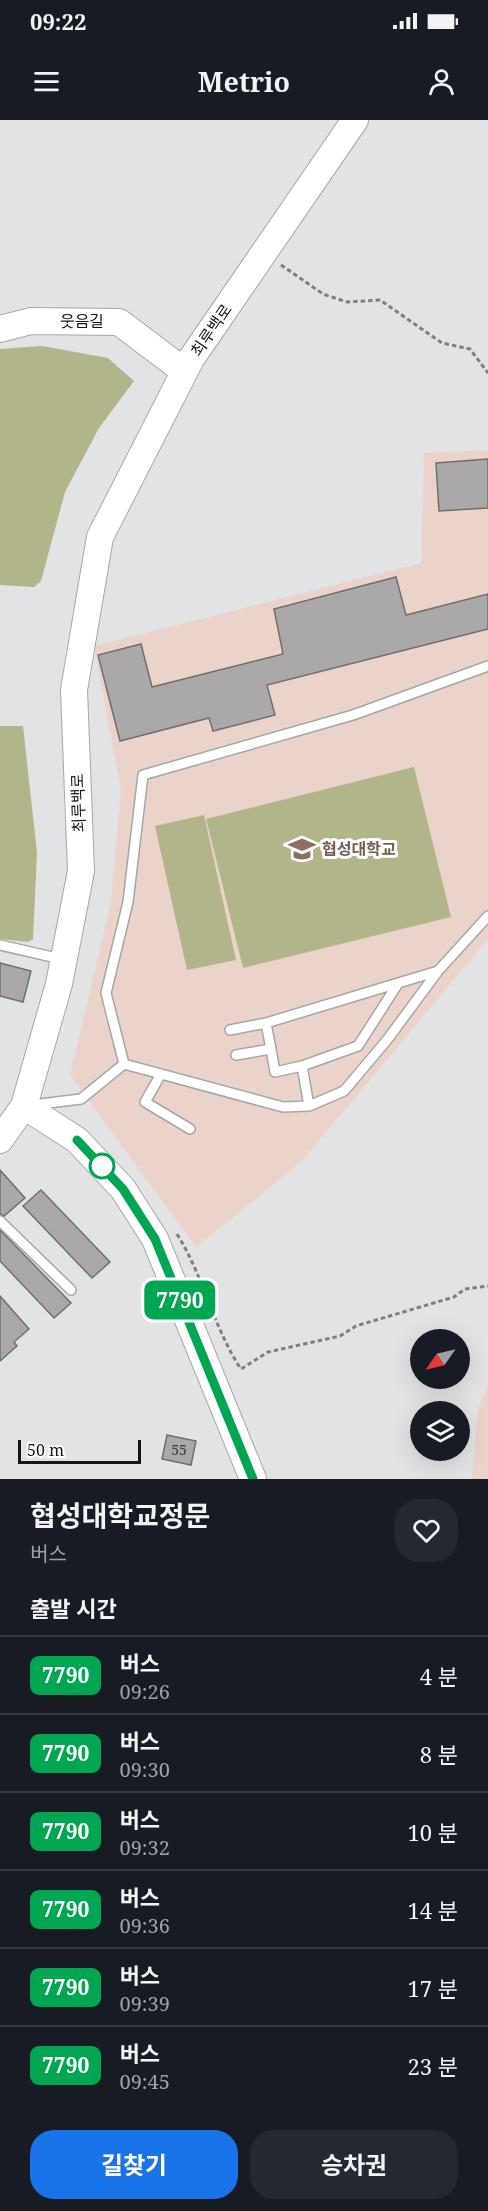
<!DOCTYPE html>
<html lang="ko">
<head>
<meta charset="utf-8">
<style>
  body { margin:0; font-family:"Noto Serif","Noto Sans KR",serif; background:#242831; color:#f1f3f6; height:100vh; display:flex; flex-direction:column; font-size:22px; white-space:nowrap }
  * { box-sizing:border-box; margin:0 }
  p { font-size:20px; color:#9ea1a6 }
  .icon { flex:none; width:33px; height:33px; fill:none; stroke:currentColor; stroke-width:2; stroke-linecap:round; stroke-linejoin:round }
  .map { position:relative; height:1359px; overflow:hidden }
  .sheet { display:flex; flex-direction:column; background:#171b24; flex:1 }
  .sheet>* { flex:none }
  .badge { padding:0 12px; border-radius:9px; font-size:21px; line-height:39px }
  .needle { width:39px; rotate:236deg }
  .tools { position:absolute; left:410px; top:1209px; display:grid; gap:12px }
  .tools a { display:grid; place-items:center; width:60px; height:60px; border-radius:50%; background:#171b24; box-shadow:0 6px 24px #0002; font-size:30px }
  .scale { position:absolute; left:18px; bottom:15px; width:123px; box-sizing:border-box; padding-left:6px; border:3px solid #161616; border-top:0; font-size:16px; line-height:21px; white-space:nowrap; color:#161616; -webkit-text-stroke:4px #fff; paint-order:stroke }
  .map>.badge { position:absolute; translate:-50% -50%; box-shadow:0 0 0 3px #fff }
  h2 { padding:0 30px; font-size:22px; line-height:54px }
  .round { display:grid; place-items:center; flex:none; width:63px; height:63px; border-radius:24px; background:#242831 }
  .headline { display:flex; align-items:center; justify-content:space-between; height:102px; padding:0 30px }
  h1 { font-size:28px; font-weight:700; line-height:45px }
  .primary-button { display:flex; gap:12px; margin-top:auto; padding:12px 30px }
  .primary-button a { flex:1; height:69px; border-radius:24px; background:#1a73e8; color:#fff; font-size:24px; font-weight:700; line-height:69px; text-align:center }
  .primary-button a+a { background:#242831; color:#f1f3f6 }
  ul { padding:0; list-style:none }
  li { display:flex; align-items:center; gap:18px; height:78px; padding:0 30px; border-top:2px solid #363941 }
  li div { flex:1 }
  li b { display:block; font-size:22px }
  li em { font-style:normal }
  li .badge { min-width:66px; font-weight:700; text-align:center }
  .status { display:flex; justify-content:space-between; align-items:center; height:42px; padding:0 30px; background:#171b24; direction:ltr }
  .status svg { height:16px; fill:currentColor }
  header { display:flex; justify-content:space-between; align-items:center; height:78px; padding:0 30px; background:#171b24; font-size:27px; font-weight:700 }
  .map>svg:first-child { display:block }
  .education { fill:#ecd3ca }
  .green { fill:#b2b589 }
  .building { fill:#aaa8a8; stroke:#706f6f; stroke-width:1.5 }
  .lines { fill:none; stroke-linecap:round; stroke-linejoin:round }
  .lane-casing { stroke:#a5a6a7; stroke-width:12 }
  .secondary-casing { stroke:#a5a6a7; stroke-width:28 }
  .path { stroke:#7f7f80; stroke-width:3; stroke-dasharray:4.5 3; stroke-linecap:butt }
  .lane { stroke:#fff; stroke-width:9 }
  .secondary { stroke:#fff; stroke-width:26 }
  .line-casing { stroke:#fff; stroke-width:14 }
  .line { stroke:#00a651; stroke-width:9 }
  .stop-dot { fill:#fff; stroke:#00a651; stroke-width:3 }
  .labels { text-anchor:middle; stroke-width:6; stroke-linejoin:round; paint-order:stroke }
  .number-label { font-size:14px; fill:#3b3a3a }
  .street-label { font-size:16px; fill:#161616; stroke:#fff }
  .education-label { font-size:16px; font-weight:bold; fill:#785e54; stroke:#fff; text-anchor:start }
</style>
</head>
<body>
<div class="status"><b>09:22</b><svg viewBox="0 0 49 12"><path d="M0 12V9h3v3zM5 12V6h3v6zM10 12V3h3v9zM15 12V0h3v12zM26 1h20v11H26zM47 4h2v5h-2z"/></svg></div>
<header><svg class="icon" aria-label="menu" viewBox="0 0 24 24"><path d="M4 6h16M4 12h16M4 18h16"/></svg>Metrio<svg class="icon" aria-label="person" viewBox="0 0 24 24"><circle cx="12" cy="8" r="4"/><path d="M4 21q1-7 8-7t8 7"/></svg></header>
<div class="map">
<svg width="488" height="1359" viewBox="0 0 488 1359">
  <rect width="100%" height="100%" fill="#e2e3e4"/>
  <path class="education" d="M488,330V819L301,1042L196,1127L70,955L110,787L121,671L94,526L421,443L424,333Z
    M488,1265V1359H472L478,1290Z"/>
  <path class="green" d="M42,226L108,238L134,261L99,308L65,372L41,461L34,467L0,465V229Z
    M0,606H23L37,733L33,819L28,822L0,819Z
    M414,647L451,797L243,848L206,699Z
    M204,695L236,840L187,850L155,706Z"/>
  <path class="building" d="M488,339V388L439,391L436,343Z
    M396,457L406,495L488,474V509L267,565L275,595L213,611L209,598L120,621L98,535L141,524L152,567L283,534L274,489Z
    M0,843L31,851L23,882L0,876Z
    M0,1050L25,1078L4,1096L0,1094Z
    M41,1070L110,1142L92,1158L23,1086Z
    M0,1110L71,1183L54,1198L0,1141Z
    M0,1176L29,1209L14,1222L17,1226L0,1241Z
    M167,1315L196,1321L191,1345L162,1339Z"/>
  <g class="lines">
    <defs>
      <path id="lane" d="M0,825L61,839
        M266,903L271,929
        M230,910L266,903L438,851
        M236,935L271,929L275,952L302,946L309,986
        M124,944L106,873L128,782L143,655L353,595L488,546
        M302,946L358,926L397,865
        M161,954L145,982L190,1009
        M32,985L81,979L124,944L283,987L309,986L344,971L387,920L438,851L488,796
        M0,1101L71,1170"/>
      <path id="secondary" d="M0,209L31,201L119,202L184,251
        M24,986L77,1020L123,1069L155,1119L253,1359
        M0,1020L24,986L59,864L81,751L74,570L100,417L191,239L355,0"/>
    </defs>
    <use href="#lane" class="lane-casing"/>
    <use href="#secondary" class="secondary-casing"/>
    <path class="path" d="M281,145L323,174L347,182L380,180L442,223L470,229L488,253
      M177,1114C204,1157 213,1207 241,1249L268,1232L340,1216L356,1206L454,1177L465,1169L488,1166"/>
    <use href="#lane" class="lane"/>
    <use href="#secondary" class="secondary"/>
  </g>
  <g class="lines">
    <defs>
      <path id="line" d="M77,1020L123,1069L155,1119L253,1359"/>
    </defs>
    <use href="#line" class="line-casing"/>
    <use href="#line" class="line"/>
  </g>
  <defs>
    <symbol id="university-bare" viewBox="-9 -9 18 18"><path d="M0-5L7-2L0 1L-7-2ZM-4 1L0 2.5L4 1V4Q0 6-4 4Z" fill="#8d6e63" stroke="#fff" stroke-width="2.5" paint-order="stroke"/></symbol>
  </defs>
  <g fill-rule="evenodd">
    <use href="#university-bare" x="283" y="710" width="38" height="38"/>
  </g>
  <circle class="stop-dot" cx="102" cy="1046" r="12"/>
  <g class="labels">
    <g class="number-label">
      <text x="179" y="1335">55</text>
    </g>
    <g class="street-label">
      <text x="82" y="207">웃음길</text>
      <text transform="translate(211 210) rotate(-56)" y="6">최루백로</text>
      <text transform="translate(78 683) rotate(-92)" y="6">최루백로</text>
    </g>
    <g class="education-label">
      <text x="322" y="735">협성대학교</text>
    </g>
  </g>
</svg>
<div class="tools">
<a><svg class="needle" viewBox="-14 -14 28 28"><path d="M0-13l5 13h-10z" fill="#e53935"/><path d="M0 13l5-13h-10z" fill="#9ea1a6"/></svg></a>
<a><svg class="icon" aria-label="layers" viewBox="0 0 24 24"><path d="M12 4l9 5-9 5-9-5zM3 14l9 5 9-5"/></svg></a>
</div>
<div class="scale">50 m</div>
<b class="badge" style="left:180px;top:1180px;background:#00a651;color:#fff">7790</b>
</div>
<section class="sheet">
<div class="headline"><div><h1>협성대학교정문</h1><p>버스</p></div><a class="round"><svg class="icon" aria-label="heart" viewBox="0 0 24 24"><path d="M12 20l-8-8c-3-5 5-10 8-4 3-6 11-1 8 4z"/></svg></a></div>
<h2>출발 시간</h2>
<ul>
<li><span class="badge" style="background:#00a651;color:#fff">7790</span><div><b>버스</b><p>09:26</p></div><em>4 분</em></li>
<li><span class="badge" style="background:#00a651;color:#fff">7790</span><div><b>버스</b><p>09:30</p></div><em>8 분</em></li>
<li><span class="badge" style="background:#00a651;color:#fff">7790</span><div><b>버스</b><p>09:32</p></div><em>10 분</em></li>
<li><span class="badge" style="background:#00a651;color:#fff">7790</span><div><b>버스</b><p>09:36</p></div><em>14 분</em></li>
<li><span class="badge" style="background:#00a651;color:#fff">7790</span><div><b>버스</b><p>09:39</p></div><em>17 분</em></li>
<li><span class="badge" style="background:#00a651;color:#fff">7790</span><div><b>버스</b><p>09:45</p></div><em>23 분</em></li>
</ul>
<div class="primary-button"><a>길찾기</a><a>승차권</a></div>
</section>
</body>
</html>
